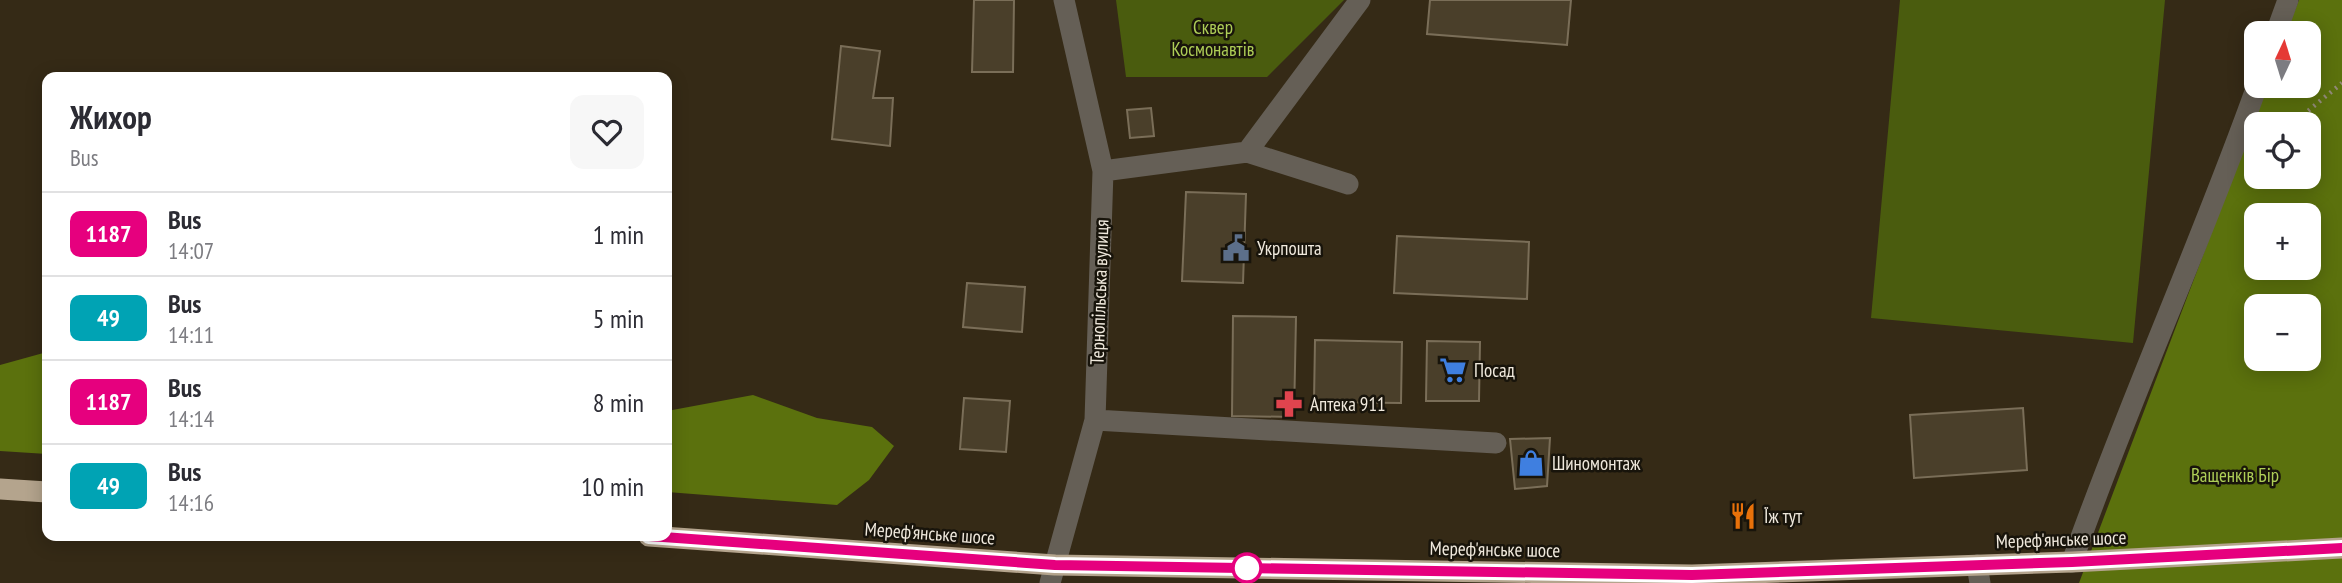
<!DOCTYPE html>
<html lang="en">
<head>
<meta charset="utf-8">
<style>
  body { margin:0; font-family:"PT Sans Narrow",sans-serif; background:#f7f7f7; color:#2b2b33; height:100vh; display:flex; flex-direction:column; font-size:26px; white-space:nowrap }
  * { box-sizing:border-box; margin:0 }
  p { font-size:23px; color:#7c7c81 }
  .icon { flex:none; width:38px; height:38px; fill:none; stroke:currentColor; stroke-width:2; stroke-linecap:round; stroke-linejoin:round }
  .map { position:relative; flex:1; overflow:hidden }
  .details { position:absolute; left:42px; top:72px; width:630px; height:469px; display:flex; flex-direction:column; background:#fff; border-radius:14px; box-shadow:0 4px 18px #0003 }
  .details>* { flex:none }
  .badge { padding:0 14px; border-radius:10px; font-size:24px; line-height:46px }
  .needle { width:46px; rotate:4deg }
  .controls { position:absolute; left:2244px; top:21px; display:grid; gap:14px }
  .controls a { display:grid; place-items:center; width:77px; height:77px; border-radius:14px; background:#fff; box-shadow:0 4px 18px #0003; font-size:35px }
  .map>.badge { position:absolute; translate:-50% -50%; box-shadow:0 0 0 4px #fff }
  .round { display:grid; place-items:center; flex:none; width:74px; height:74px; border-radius:14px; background:#f7f7f7 }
  .summary { display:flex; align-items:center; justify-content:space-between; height:119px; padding:0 28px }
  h1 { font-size:33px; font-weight:700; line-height:52px }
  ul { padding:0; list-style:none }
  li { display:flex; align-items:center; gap:21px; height:84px; padding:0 28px; border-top:2px solid #e1e1e2 }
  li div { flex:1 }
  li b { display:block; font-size:26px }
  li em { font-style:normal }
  li .badge { min-width:77px; font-weight:700; text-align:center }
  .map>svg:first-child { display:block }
  .green { fill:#4a5c0e }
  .forest { fill:#5b710d; fill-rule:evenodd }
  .building { fill:#4a3f2a; stroke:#7a6e58; stroke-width:2 }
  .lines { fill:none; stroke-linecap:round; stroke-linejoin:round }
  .path { stroke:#928979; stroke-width:4.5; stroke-dasharray:2 5; stroke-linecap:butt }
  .minor { stroke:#655f56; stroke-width:21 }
  .highway { stroke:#b4a48d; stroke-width:21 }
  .line-casing { stroke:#fff; stroke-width:16 }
  .line { stroke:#e6007e; stroke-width:10 }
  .stop-dot { fill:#fff; stroke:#e6007e; stroke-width:3.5 }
  .labels { text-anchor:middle; stroke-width:5; stroke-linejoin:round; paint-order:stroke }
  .park-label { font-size:19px; fill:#aece57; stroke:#18140b }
  .poi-label { font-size:19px; fill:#f0e9dd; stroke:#18140b; text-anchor:start }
  .street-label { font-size:19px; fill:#f0e9dd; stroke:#18140b }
</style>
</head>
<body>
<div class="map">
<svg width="2342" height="583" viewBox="0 0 2342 583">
  <rect width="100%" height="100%" fill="#352a16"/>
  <path class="green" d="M1116,0H1344L1267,77H1126Z
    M1900,0H2165L2133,343L1871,318Z"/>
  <path class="forest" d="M2299,0H2342V583H2079L2267,86H2308V33H2286ZM2256,124H2308V177H2256ZM2256,215H2308V268H2256ZM2256,306H2308V359H2256Z
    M47,352V454L0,451V365Z
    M753,395L817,418L872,427L894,446L869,480L837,505L667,492V411Z"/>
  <path class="building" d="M974,0H1014L1013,72H972Z
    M1430,0H1571L1567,45L1427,34Z
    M841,46L880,51L873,98H893L890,146L832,139Z
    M1151,108L1154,136L1130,138L1127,110Z
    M1186,192L1246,194L1243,283L1182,281Z
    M1397,236L1529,242L1527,299L1394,293Z
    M967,283L1025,287L1022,332L963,327Z
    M1233,316L1296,317L1294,417L1232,416Z
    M1315,340L1402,342L1401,403L1314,402Z
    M1427,341L1480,342L1479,401H1426Z
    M964,398L1010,401L1006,452L960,449Z
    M2023,408L2027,470L1914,478L1910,415Z
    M1550,438L1547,486L1515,489L1510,439Z"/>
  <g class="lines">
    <path class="path" d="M2292,124L2342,83"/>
    <path class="minor" d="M2276,33L2288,0
      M1247,152L1360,0
      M1103,171L1247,152L1348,184
      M1095,420L1496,443
      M2072,562C2129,401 2200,246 2257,86
      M1977,565L1980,583
      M1050,583L1095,420L1103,171L1064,0"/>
    <path class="highway" d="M0,489L47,492
      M649,536L1055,565L1692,575L2072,562L2342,548"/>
  </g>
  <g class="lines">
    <defs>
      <path id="line" d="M649,536L1055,565L1692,575L2072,562L2342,548"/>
    </defs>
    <use href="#line" class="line-casing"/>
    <use href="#line" class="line"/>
  </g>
  <defs>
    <symbol id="civic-bare" viewBox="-9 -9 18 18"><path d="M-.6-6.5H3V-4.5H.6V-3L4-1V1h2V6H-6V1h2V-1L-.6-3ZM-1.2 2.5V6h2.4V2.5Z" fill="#5c6f8a" stroke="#18140b" stroke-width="2.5" paint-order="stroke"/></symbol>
    <symbol id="supermarket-bare" viewBox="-9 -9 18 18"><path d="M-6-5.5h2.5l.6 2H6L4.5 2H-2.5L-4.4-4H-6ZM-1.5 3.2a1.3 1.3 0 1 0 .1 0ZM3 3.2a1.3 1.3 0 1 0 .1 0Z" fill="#3f7fe0" stroke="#18140b" stroke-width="2.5" paint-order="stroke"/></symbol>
    <symbol id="pharmacy-bare" viewBox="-9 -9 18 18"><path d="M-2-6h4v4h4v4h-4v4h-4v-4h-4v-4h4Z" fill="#e0444e" stroke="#18140b" stroke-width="2.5" paint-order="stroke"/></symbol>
    <symbol id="shop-bare" viewBox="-9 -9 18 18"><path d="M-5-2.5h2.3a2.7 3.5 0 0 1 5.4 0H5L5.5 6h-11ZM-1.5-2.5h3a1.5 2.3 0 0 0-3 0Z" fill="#3f7fe0" stroke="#18140b" stroke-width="2.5" paint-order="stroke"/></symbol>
    <symbol id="restaurant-bare" viewBox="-9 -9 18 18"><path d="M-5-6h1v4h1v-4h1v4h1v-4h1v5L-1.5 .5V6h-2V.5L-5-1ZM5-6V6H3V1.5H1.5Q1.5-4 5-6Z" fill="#e8710a" stroke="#18140b" stroke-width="2.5" paint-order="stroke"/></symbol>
  </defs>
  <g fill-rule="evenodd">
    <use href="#civic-bare" x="1217" y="229" width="38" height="38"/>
    <use href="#supermarket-bare" x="1434" y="351" width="38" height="38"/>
    <use href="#pharmacy-bare" x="1270" y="385" width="38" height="38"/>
    <use href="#shop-bare" x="1512" y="444" width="38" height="38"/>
    <use href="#restaurant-bare" x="1724" y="497" width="38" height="38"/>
  </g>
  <circle class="stop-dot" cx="1247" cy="568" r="14"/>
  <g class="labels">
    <g class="park-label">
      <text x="1213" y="34">Сквер<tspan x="1213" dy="22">Космонавтів</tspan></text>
      <text x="2235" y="482">Ващенків Бір</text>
    </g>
    <g class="poi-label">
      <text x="1257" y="255">Укрпошта</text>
      <text x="1474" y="377">Посад</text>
      <text x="1310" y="411">Аптека 911</text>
      <text x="1552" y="470">Шиномонтаж</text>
      <text x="1764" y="523">Їж тут</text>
    </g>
    <g class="street-label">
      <text transform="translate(1099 292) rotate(-88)" y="7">Тернопільська вулиця</text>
      <text transform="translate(930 533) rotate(4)" y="7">Мереф'янське шосе</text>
      <text transform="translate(2061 539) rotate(-2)" y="7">Мереф'янське шосе</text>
      <text transform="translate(1495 549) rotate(1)" y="7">Мереф'янське шосе</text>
    </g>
  </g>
</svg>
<div class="controls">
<a><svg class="needle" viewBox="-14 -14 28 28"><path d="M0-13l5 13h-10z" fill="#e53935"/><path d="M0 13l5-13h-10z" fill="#7c7c81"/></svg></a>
<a><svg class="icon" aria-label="locate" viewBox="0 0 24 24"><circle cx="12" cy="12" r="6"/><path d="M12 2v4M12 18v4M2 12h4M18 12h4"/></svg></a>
<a>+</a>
<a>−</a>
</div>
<section class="details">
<div class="summary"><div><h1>Жихор</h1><p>Bus</p></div><a class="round"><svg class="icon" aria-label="heart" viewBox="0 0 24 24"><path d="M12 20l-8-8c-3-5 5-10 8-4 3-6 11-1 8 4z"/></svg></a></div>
<ul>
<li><span class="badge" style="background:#e6007e;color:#fff">1187</span><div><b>Bus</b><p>14:07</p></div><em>1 min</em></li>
<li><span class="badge" style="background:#00a3b4;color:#fff">49</span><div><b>Bus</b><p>14:11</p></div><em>5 min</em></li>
<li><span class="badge" style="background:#e6007e;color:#fff">1187</span><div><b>Bus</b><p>14:14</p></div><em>8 min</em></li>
<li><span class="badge" style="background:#00a3b4;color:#fff">49</span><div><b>Bus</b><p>14:16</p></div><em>10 min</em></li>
</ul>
</section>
</div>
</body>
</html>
